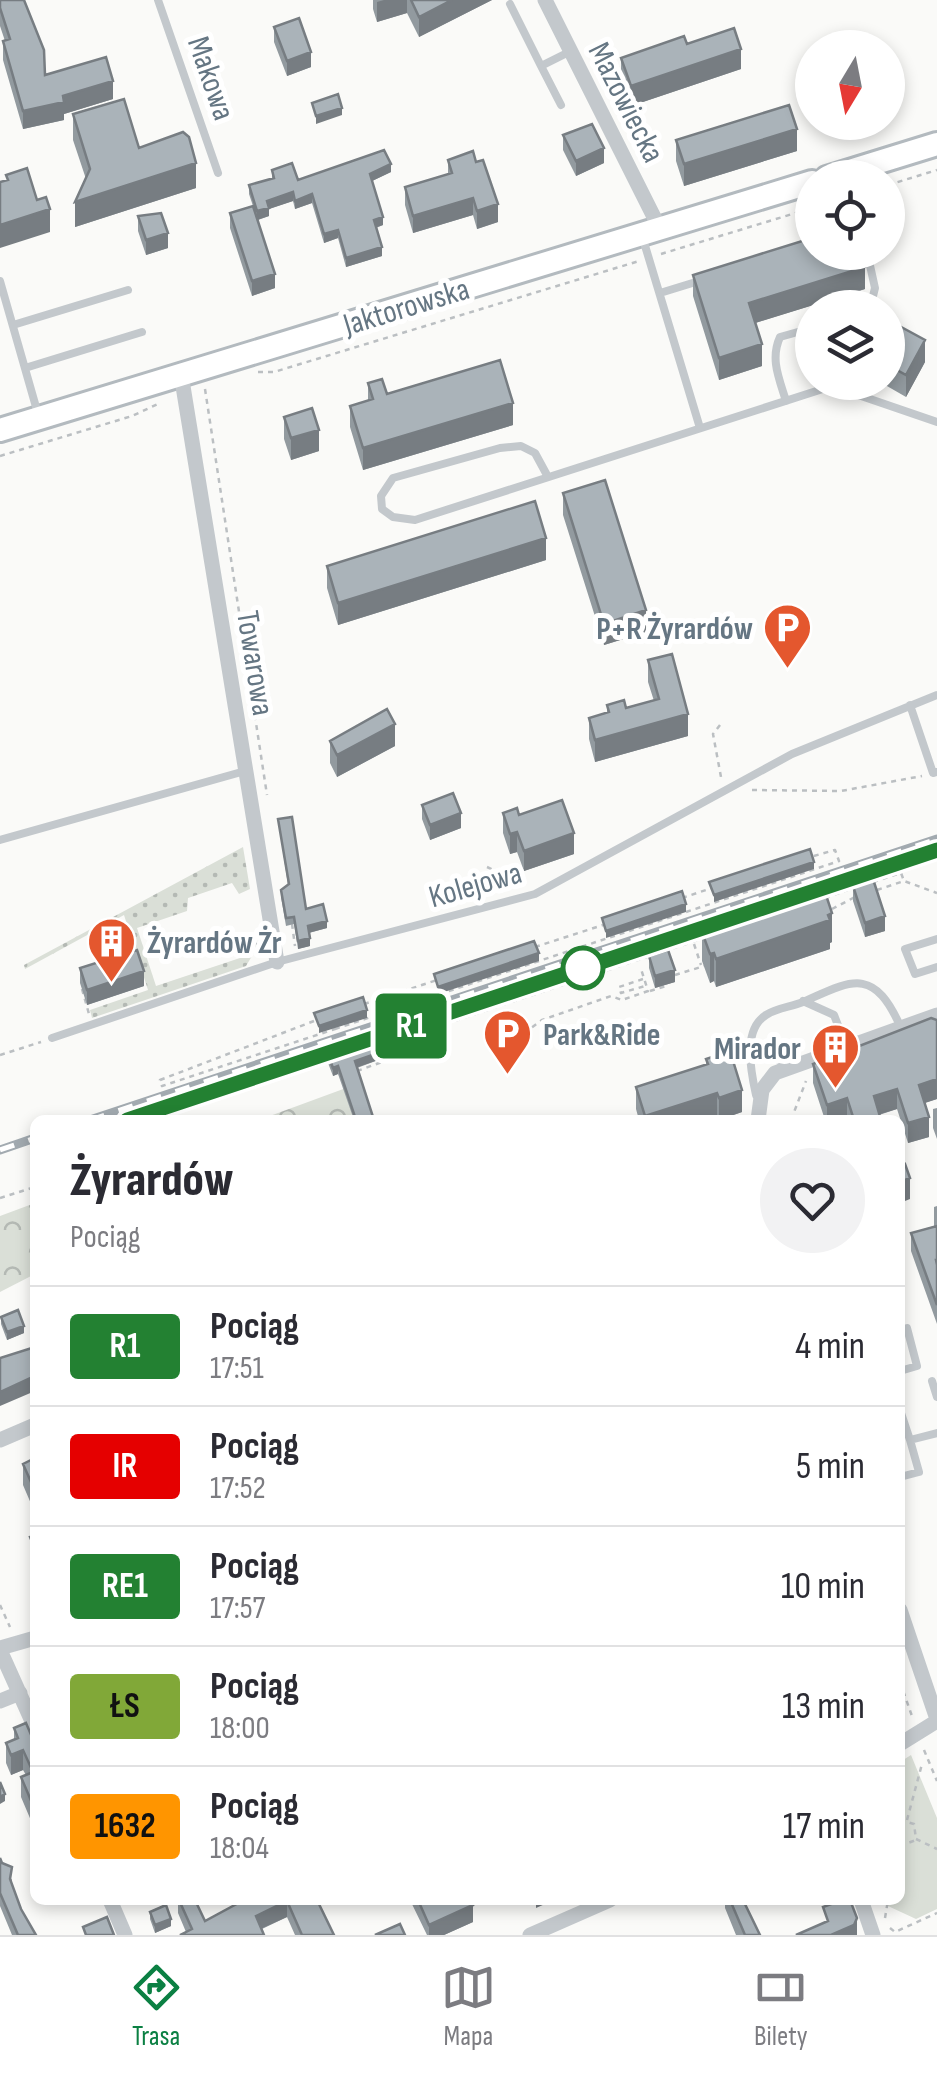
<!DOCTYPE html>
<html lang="pl">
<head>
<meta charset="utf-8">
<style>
  body { margin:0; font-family:"Sofia Sans Condensed",sans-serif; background:#f2f2f3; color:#2b2b33; height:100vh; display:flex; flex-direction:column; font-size:38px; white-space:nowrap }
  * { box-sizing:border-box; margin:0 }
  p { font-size:32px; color:#7c7c81 }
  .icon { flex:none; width:55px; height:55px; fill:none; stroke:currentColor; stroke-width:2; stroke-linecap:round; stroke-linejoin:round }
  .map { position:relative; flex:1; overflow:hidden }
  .sheet { position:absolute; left:30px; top:1115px; width:875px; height:790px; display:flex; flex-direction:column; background:#fff; border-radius:15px; box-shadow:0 5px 15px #0003 }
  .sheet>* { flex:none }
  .badge { padding:0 20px; border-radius:8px; font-size:35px; line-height:65px }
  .needle { width:65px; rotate:190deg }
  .tools { position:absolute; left:795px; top:30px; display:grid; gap:20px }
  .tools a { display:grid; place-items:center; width:110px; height:110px; border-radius:50%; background:#fff; box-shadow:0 5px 15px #0003; font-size:50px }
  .map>.badge { position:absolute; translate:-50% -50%; box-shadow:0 0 0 5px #fff }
  .round { display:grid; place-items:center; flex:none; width:105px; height:105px; border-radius:52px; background:#f2f2f3 }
  .overview { display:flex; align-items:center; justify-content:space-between; height:170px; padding:0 40px }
  h1 { font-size:48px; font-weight:800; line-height:75px }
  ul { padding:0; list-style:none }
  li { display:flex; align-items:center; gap:30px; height:120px; padding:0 40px; border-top:2px solid #e1e1e2 }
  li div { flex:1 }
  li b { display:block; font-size:38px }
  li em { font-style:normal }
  li .badge { min-width:110px; font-weight:700; text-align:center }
  .tabs { display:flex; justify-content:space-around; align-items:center; height:140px; border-top:2px solid #e1e1e2; background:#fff; font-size:28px; color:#7c7c81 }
  .tabs a { display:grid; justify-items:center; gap:5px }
  .tabs .selected { color:#0b8043 }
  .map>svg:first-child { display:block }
  .grass { fill:url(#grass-dots) }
  .forest { fill:url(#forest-crowns) }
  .park { fill:#dadfd7 }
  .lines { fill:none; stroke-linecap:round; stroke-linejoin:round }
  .secondary-casing { stroke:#b3babf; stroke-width:28 }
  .path { stroke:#bbbfc2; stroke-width:2.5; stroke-dasharray:5 5; stroke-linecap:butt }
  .lane { stroke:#c3c8cc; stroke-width:8 }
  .street { stroke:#c3c8cc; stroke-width:15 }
  .secondary { stroke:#fff; stroke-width:22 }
  .rail-casing { stroke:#a2aab0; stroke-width:9 }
  .rail { stroke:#fff; stroke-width:5; stroke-dasharray:15; stroke-linecap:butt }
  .wall { fill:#929a9f }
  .shaded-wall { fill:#777d82 }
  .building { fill:#aab3b9; stroke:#777d82; stroke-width:2.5 }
  .line-casing { stroke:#fff; stroke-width:22 }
  .line { stroke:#238132; stroke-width:15 }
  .stop-dot { fill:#fff; stroke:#238132; stroke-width:5 }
  .labels { text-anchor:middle; stroke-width:10; stroke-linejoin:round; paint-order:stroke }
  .street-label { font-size:32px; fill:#657683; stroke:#fff }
  .poi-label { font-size:32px; font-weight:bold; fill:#657683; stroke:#fff; text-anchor:end }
</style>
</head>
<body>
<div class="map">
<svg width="937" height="1935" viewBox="0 0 937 1935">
  <defs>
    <pattern id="grass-dots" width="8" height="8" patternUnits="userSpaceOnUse" patternTransform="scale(2.5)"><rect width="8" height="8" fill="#dadfd7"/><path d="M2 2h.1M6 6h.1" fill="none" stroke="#b4b9b4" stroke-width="1.8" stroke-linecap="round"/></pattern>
    <pattern id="forest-crowns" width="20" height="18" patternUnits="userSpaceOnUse" patternTransform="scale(2.5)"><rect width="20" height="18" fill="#dadfd7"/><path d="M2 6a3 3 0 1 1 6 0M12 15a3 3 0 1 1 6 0" fill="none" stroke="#b4b9b4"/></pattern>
  </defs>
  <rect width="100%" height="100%" fill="#fafaf8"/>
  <path class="grass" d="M243,847L250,889L239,894L232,883L194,896L188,898L187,911L137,928L156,986L243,957L251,943L258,946L246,966L92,1018L90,1010L148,990L124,915L25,969L24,965Z"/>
  <path class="forest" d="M346,1088L357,1120H259Z
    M35,1203V1274L0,1292V1216Z"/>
  <path class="park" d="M911,1755L937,1818V1909L916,1919L875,1900H900V1762Z"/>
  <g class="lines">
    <defs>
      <path id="secondary" d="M827,178L937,144
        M0,430L812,182"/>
    </defs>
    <use href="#secondary" class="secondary-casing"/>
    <path class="path" d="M888,185L937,170
      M661,254L812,208
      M258,372H274L639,261
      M205,389L267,795
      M0,456L132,416L160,403
      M720,725L713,734L721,777
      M752,790L841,791L922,776
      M487,867L521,883
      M873,882L901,873L904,881
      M877,890L904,881L937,893
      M682,898L712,888
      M825,898L856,887
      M832,909L855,897
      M292,924L295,946
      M244,937L258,945
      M694,944L701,965
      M535,947L603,925
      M675,975L704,966
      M643,979L619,987L621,993L645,986
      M82,989L89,1014
      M650,991L666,986
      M364,1004L437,980
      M314,1021L160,1080L162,1086L335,1029L333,1025
      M335,1029L839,861L835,850L810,857
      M524,1033L542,1020L611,996L622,1000L648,991L641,969
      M379,1046L704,938
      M0,1055L41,1042
      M357,1071L393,1058L389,1046
      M224,1097L329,1062
      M791,1120L806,1081
      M0,1198L35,1187
      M0,1605L10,1627
      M900,1682L913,1719
      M900,1704L903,1706
      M924,1750L937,1781
      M900,1820L914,1824L916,1839
      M907,1820L922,1764
      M916,1839L937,1849
      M900,1846L916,1840
      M885,1918L888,1900
      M890,1928L895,1932L937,1913"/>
    <path class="lane" d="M158,0L218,173
      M510,4L541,66L571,51
      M541,66L561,105
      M643,239L700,428
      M867,252L875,288L870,308
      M0,281L38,414
      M660,293L699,281
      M13,325L128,290
      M25,368L142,332
      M786,401C779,378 770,359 780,337L812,328
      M548,477L535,453L521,446L500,448L393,478L381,496L382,509L393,517L415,520L832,386L937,422
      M910,705L933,773L937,772
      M0,840L245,771
      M937,939L905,949L915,974L937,967
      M803,1001L834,1015L846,1046
      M52,1038L277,962L535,894L792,754L937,695
      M754,1042L786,1066
      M756,1095C751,1072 742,1030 766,1015C777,1008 791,1007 803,1002C852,980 874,966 901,1028
      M900,1371L917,1366L907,1328
      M932,1381L937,1397
      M900,1410L910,1440L937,1433
      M900,1477L919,1472L910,1440"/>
    <path class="street" d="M545,0L660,229
      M181,374L277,962
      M758,1120L762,1090L775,1073L937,1015
      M0,1440L35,1425
      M900,1610L937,1719
      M0,1648L35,1638
      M0,1650L35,1728
      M0,1701L20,1693
      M900,1744L937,1721
      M110,1900L125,1935
      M861,1900L873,1935
      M530,1935L610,1900"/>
    <use href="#secondary" class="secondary"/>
    <defs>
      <path id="rail" d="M90,1120L937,839
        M0,1150L35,1138"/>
    </defs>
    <use href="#rail" class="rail-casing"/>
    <use href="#rail" class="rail"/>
  </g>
  <path class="wall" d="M0,0L45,75L113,99L64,114V120L23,129L3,60V41H5L0,26Z
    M373,0H492L419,37L407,13L377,22L373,9Z
    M274,27L311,67L287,76L274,42Z
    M687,44L741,69L631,106L621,78V58Z
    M73,114L139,148L196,188L75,227L86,179L73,140Z
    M563,135L604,163L576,176L563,150Z
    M676,140L797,151L684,186L676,161Z
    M448,160L498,222L477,229L473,215L413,233L405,205V187L448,174Z
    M272,170L298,180L391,172L372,181L383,225L376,228L382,256L346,267L338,238L324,243L312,203L295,209L293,201L269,209V216L258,220L275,288L252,296L230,228V213L253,206L249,194V185L272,178Z
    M138,216L168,248L146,255L138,231Z
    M693,275L865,289L755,323L762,366L719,380L693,296Z
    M888,330L925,362L906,397L880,382H888Z
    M368,383L387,394L513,425L363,470L350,427V406L368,400Z
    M284,417L319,451L291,460L284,439Z
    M563,493L646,632L604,645L563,515Z
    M546,560L338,625L327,588V566Z
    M648,660L688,736L595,762L589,739V718L607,713V705L626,708L654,701L648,682Z
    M330,741L395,746L337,777L330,763Z
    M422,805L461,828L430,840L422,819Z
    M503,813L519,815L574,854L524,871L517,852L510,854L503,833Z
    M278,819L306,909L327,928L309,933L310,946L298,949L294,924L286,926L281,897V890L288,885Z
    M853,886L885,931L865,937L853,901Z
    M702,932L832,942L830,943V949L716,987L714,981L710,983L702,961Z
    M649,956L675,982L655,988L649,968Z
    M80,968L144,986L87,1005L80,983Z
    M937,1020V1099L924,1103L929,1137L908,1143L897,1109L879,1115L881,1120H848L847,1118L842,1120H825L813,1083V1064Z
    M328,1055L381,1059L357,1068L374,1120H354L338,1074L333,1076L328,1063Z
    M706,1059L742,1112L719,1120L717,1115L701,1120H639L636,1109V1087L706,1064Z
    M937,1108V1139L933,1128V1109Z
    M937,1206V1324L911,1251V1233L934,1226V1207Z
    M1,1317L24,1333L7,1340L1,1324Z
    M35,1458V1513L23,1485V1464Z
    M35,1535V1564L30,1552V1537Z
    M14,1728L35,1744V1830L21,1797V1777L26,1775L23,1770L11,1775L6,1763V1743L14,1740Z
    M0,1858L12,1880L11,1884L21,1909L36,1935H12L0,1906Z
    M178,1900H195L205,1921L244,1900H317L334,1935H295L287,1917L262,1929L186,1932L178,1913Z
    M410,1900H471L473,1922L444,1935H427Z
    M725,1900H743L760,1935H736L725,1908Z
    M150,1912L171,1926L155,1933L150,1919Z"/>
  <path class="shaded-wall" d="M384,0H407V13L377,22V2Z
    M452,0H492L419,37V17Z
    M741,49V69L631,106V86Z
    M311,52V67L287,76V61Z
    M113,81V99L64,114V120L23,129V111L63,96Z
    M342,108V115L316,124V116Z
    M797,129V151L684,186V164Z
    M604,148V163L576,176V161Z
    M196,163V188L75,227V202Z
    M391,164V172L370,182V174Z
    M293,192V201L269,209V216L257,220V211L267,201Z
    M312,194V203L295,209V201Z
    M473,198V215L413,233V216Z
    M498,204V222L477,229V211Z
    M50,209V232L0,248V225Z
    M383,217V225L374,228V220Z
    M338,230V238L324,243V234Z
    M168,233V248L146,255V240Z
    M382,247V256L346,267V258Z
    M865,267V289L749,325V303Z
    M275,274V288L252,296V281Z
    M925,340V362L906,397V375Z
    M762,344V366L719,380V358Z
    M513,403V425L363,470V448Z
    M319,430V451L291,460V438Z
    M546,538V560L338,625V603Z
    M646,610V632L604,645V624Z
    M688,714V736L595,762V740Z
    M395,724V746L337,777V755Z
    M461,813V828L430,840V825Z
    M517,832V852L510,854V834Z
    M574,833V854L524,871V851Z
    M814,862V869L714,902V895Z
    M686,904V912L606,938V931Z
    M832,913V942L830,943V949L716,987V959Z
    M885,916V931L865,937V923Z
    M327,921V928L308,933V926Z
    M310,938V946L298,949V941Z
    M539,953V961L438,994V987Z
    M714,953V981L710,983V954Z
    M675,970V982L655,988V976Z
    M144,971V986L87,1005V990Z
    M367,1010V1018L319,1033V1026Z
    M381,1052V1059L355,1068V1061Z
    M338,1066V1074L333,1076V1068Z
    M937,1079V1099L919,1105V1085Z
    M897,1089V1109L874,1116V1096Z
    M742,1090V1112L719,1120V1098Z
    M717,1093V1115L701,1120H645V1116Z
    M847,1098V1118L842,1120H827V1105Z
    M929,1117V1137L908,1143V1123Z
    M910,1178V1199L900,1203V1182Z
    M24,1326V1333L7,1340V1332Z
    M35,1376V1391L0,1406V1392Z
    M23,1750V1770L11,1775V1755Z
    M5,1794V1801L0,1804V1797Z
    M536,1900H554L536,1908Z
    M287,1901V1917L256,1931V1916Z
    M473,1905V1922L444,1935H429V1925Z
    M857,1918V1935H831Z
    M171,1919V1926L155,1933V1925Z"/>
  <path class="building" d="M0,0H24L44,50L45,75L106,57L113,81L63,96L64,102L23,111L3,41L10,39L0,8Z
    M411,0H452L419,17Z
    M299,18L311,52L287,61L274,27Z
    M734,28L741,49L631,86L621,58L684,36L687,44Z
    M338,94L342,108L316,116L312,103Z
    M124,99L139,148L183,132L189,137L196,163L75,202L90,169L73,114Z
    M789,105L797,129L684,164L676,140Z
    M592,124L604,148L576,161L563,135Z
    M384,150L391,164L370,174L383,217L374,220L382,247L346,258L338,230L324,234L312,194L295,201L293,192L267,201L269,208L257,211L249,185L274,178L272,170L292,163L298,180Z
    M473,151L476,162L483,160L498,204L477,211L473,198L413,216L405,187L452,173L448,160Z
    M27,168L37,200L46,197L50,209L0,225V182L8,180L6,175Z
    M253,206L275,274L252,281L230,213Z
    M161,213L168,233L146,240L138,216Z
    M812,238V252H861L865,267L749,303L762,344L719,358L693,275Z
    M892,322L925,340L906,375L888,365V330Z
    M500,360L513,403L363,448L350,406L373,399L368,383L382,379L387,394Z
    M312,408L319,430L291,438L284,417Z
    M605,480L646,610L604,624L563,493Z
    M535,501L546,538L338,603L327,566Z
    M672,654L688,714L595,740L589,718L609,712L607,705L624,700L626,708L659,699L648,660Z
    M387,709L395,724L337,755L330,741Z
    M453,793L461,813L430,825L422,805Z
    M562,800L574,833L524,851L517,832L510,834L503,813L517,808L519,815Z
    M292,817L306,909L323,904L327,921L308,926L310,938L298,941L294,917L286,918L281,890L289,884L278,819Z
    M810,849L814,862L714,895L709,882Z
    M873,879L885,916L865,923L853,886Z
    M682,891L686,904L606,931L602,918Z
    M825,892L832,913L828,915L830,920L716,959L714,953L710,954L702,932L774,903Z
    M534,941L539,953L438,987L434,974Z
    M137,950L144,971L87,990L80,968Z
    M668,950L675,970L655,976L649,956Z
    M363,997L367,1010L319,1026L314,1013Z
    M931,1018L937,1020V1079L919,1085L929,1117L908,1123L897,1089L874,1096L881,1120H854L847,1098L827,1105L813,1064Z
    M377,1039L381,1052L355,1061L374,1120H356L338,1066L333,1068L328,1055Z
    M730,1051L742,1090L719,1098L717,1093L645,1116L636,1087L708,1064L706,1059Z
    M905,1164L910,1178L900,1182V1166Z
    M937,1226V1260H936L937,1265V1305L911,1233Z
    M18,1310L24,1326L7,1332L1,1317Z
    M35,1347V1376L0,1392V1358Z
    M35,1458V1491L23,1464Z
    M35,1535V1549L30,1537Z
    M26,1723L35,1744V1810L21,1777L33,1772L23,1750L11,1755L6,1743L18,1738L14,1728Z
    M0,1782L5,1794L0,1797Z
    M0,1858L2,1863L12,1867L10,1879L21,1909L36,1935H18L0,1893Z
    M179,1900H195L205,1921L244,1900H317L334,1935H302L287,1901L256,1916L264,1935H180L192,1929Z
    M418,1900H471L473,1905L429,1925Z
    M730,1900H743L760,1935H745Z
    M842,1900H850L857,1918L854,1925L831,1935H796L828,1921L823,1907Z
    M166,1905L171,1919L155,1925L150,1912Z
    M107,1917L114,1935H86L83,1927Z
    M400,1924L405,1935H375Z"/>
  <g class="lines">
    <defs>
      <path id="line" d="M127,1120L937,850"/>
    </defs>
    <use href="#line" class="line-casing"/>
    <use href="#line" class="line"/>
  </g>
  <defs>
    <symbol id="parking-pin" viewBox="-11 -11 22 30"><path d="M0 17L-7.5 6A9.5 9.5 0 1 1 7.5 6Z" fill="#e4572e" stroke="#fff"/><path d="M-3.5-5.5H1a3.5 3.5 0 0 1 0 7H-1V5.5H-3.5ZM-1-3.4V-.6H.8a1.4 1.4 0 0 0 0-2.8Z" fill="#fff"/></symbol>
    <symbol id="building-pin" viewBox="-11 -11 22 30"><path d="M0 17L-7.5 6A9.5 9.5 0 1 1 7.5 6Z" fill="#e4572e" stroke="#fff"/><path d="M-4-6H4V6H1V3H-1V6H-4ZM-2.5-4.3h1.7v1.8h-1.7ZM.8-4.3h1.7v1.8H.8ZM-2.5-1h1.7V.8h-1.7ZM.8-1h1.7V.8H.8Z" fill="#fff"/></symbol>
  </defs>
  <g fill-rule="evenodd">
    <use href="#parking-pin" x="760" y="600" width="55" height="75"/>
    <use href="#building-pin" x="84" y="914" width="55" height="75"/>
    <use href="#parking-pin" x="480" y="1006" width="55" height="75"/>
    <use href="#building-pin" x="808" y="1020" width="55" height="75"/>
  </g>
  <circle class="stop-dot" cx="583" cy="968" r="20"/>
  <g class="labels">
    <g class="street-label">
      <text transform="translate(212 78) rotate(71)" y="11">Makowa</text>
      <text transform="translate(627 102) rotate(63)" y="11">Mazowiecka</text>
      <text transform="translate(406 306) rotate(-17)" y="11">Jaktorowska</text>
      <text transform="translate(256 663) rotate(81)" y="11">Towarowa</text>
      <text transform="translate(475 884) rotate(-16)" y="11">Kolejowa</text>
    </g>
    <g class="poi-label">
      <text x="753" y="639">P+R Żyrardów</text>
      <text x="147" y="953" text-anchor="start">Żyrardów Żr</text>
      <text x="543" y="1045" text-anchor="start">Park&amp;Ride</text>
      <text x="801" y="1059">Mirador</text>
    </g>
  </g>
</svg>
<div class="tools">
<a><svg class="needle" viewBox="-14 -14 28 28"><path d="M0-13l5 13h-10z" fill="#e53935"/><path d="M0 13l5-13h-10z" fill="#7c7c81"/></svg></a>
<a><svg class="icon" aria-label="locate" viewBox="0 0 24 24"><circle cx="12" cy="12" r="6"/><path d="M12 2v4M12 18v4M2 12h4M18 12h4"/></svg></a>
<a><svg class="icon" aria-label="layers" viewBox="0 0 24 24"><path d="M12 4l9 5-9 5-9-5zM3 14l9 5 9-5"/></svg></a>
</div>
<b class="badge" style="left:411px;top:1026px;background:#238132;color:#fff">R1</b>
<section class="sheet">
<div class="overview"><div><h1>Żyrardów</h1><p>Pociąg</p></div><a class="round"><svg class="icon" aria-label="heart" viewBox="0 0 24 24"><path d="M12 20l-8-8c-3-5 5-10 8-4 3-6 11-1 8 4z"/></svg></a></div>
<ul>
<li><span class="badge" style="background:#238132;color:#fff">R1</span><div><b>Pociąg</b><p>17:51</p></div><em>4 min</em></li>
<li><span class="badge" style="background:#e50000;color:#fff">IR</span><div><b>Pociąg</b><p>17:52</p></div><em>5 min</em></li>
<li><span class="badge" style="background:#238132;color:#fff">RE1</span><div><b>Pociąg</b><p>17:57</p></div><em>10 min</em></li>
<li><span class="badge" style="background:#81a838;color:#111">ŁS</span><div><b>Pociąg</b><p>18:00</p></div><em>13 min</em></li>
<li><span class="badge" style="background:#ff9500;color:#111">1632</span><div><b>Pociąg</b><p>18:04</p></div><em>17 min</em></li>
</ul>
</section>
</div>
<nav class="tabs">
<a class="selected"><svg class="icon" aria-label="directions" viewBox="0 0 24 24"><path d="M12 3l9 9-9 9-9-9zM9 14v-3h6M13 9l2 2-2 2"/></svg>Trasa</a>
<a><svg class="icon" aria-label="map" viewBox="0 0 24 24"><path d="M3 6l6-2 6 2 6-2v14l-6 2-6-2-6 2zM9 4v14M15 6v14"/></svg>Mapa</a>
<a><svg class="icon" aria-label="tickets" viewBox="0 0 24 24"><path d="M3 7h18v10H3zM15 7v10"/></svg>Bilety</a>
</nav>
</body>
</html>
